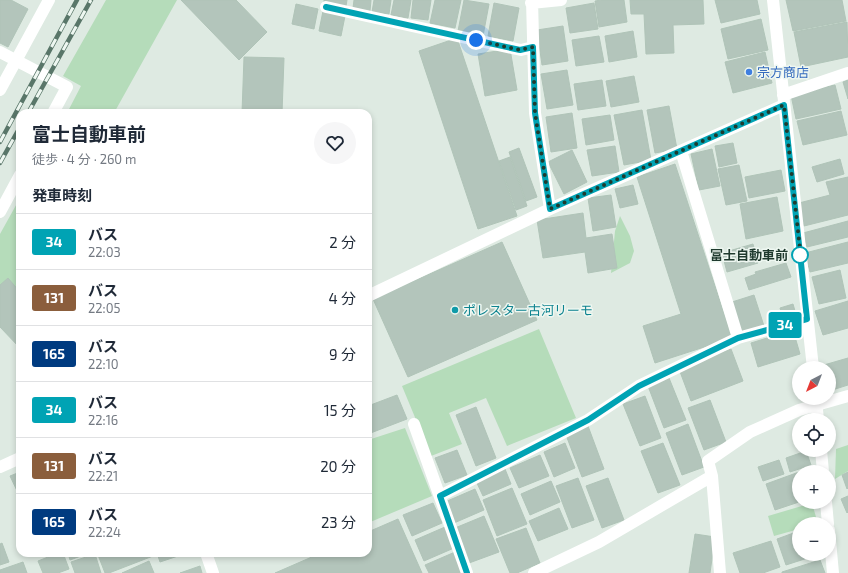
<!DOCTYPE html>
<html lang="ja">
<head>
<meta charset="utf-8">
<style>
  body { margin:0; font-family:"Exo 2","Noto Sans JP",sans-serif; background:#f6f6f7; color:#1f2937; height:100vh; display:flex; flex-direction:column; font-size:15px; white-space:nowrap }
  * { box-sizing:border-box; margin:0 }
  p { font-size:13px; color:#747a83 }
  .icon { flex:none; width:22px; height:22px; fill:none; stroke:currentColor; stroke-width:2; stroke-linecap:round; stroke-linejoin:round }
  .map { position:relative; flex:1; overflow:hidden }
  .sheet { position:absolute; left:16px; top:109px; width:356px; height:448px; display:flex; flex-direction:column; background:#fff; border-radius:12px; box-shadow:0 2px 6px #0003 }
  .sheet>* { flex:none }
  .badge { padding:0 8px; border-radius:3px; font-size:14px; line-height:26px }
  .needle { width:26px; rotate:222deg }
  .buttons { position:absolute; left:792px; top:361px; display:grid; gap:8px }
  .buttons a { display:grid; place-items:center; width:44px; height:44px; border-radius:50%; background:#fff; box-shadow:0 2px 6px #0003; font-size:20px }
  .you { position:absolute; width:20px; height:20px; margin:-10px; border:3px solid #fff; border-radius:50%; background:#1a73e8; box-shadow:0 0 0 6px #1a73e833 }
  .map>.badge { position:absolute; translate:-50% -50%; box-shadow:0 0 0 2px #fff }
  h2 { padding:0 16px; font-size:15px; line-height:36px }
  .round { display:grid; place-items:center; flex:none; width:42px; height:42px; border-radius:21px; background:#f6f6f7 }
  .headline { display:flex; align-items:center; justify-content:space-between; height:68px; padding:0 16px }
  h1 { font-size:19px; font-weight:700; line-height:30px }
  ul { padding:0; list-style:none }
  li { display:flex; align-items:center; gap:12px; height:56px; padding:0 16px; border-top:1px solid #e0e1e3 }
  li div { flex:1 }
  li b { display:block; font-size:15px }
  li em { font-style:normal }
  li .badge { min-width:44px; font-weight:700; text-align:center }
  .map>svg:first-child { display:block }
  .green { fill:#b5dcba }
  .building { fill:#b3c5bb; stroke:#b0c4b8 }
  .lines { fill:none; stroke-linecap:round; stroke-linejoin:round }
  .minor { stroke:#fff; stroke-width:12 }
  .tertiary { stroke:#fff; stroke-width:12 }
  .rail-casing { stroke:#597669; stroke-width:4.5 }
  .rail { stroke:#eef7f1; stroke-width:3; stroke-dasharray:9; stroke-linecap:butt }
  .line-casing { stroke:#fff; stroke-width:9 }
  .line { stroke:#00a3b4; stroke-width:6 }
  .walk { stroke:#1f3a2e; stroke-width:4; stroke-dasharray:0 7.2 }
  .shop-dot { fill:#3f7fe0; stroke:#eef7f1; stroke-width:1.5 }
  .stop-dot { fill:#fff; stroke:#00a3b4; stroke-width:2 }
  .culture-dot { fill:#0f9aa8; stroke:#eef7f1; stroke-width:1.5 }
  .labels { text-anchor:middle; stroke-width:3; stroke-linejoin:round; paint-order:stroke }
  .shop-label { font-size:13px; fill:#366cbe; stroke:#eef7f1; text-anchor:start }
  .stop-label { font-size:13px; font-weight:bold; fill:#1f3a2e; stroke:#eef7f1; text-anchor:end }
  .culture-label { font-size:13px; fill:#0d838f; stroke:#eef7f1; text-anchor:start }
</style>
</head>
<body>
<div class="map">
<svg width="848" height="573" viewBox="0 0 848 573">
  <rect width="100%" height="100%" fill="#deeae2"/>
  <path class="green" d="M106,0H177L114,113H67L81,86L63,76Z
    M20,198V282L0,318V234Z
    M620,216L630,236L634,251L630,263L611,273L615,231Z
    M539,329L576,418L507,446L486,398L449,413L462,444L431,456L402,386Z
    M405,428L432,496L368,523V440Z
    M848,445V471L835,479L836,449Z
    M812,503L818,524H799V529L774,536L768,516Z"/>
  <path class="building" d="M0,0H11L28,9L8,47L0,43Z
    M181,0H236L267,32L239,60Z
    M324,0H347L346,6L324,2Z
    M354,0H371L370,11L353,8Z
    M374,0H391L389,14L372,12Z
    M394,0H411L408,18L391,15Z
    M413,0H431L428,20L411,18Z
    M435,0H461L455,28L430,23Z
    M464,0L489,4L483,36L458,31Z
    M601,0H624L627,22L599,27L595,1Z
    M630,0H703L704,24L673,25L674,53L646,54L644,14H631Z
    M715,0H757L760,14L721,23Z
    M786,0H842L846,21L793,31Z
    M494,3L519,8L513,41L488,36Z
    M594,3L598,29L570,33L566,8Z
    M296,4L318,9L314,29L292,24Z
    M323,11L345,16L341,36L319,31Z
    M761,19L768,50L728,59L721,29Z
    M847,22L848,57L801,67L794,32Z
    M563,26L568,61L542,65L537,30Z
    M633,31L637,57L609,62L605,36Z
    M599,36L604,62L576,66L572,40Z
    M457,38L517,216L478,229L419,51Z
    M510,49L517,90L485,96L478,54Z
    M765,52L772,83L733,93L725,62Z
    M244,57L284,58L282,113H242Z
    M567,70L573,105L547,109L541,74Z
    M634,76L639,102L611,107L606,81Z
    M602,80L606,106L578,110L574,84Z
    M848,80V99L843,82Z
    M835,85L841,109L796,119L791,95Z
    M669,106L677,149L655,153L647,110Z
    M642,110L651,160L624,165L614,115Z
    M841,111L847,135L803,145L797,121Z
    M572,113L577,148L551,152L546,117Z
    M610,115L614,140L586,145L582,119Z
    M733,143L737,163L719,167L715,146Z
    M615,146L619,172L592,176L587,150Z
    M519,148L537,197L526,201L509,152Z
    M712,149L720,186L699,190L691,154Z
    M572,150L587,182L564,194L548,162Z
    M510,157L527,206L516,210L499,161Z
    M840,159L844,174L817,182L812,167Z
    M675,164L732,338L655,363L643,326L681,314L637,177Z
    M739,165L747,201L726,205L718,169Z
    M781,170L785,191L749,198L745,177Z
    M848,177V215L804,226L799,203L830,195L826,182Z
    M633,185L638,204L620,208L615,189Z
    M611,195L616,227L593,231L588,198Z
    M777,197L783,231L746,239L740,204Z
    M583,213L586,238L612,234L617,268L588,273L585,252L543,258L537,220Z
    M848,221V237L807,247L803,233Z
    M502,242L537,320L408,377L373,299Z
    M848,242V263L810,272L805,253Z
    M753,244L758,263L727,272L722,253Z
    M786,263L791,277L749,290L745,278L756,274L755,272Z
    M840,270L846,298L819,304L812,277Z
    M8,278L20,292V348L0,327V285Z
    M754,295L764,326L742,333L732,302Z
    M848,301V328L823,335L815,311Z
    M793,304L797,318L784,322L780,308Z
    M793,330L800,354L758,367L751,343Z
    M731,349L743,381L691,401L679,369Z
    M848,358V385L829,391V368L817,367Z
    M669,378L686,420L664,428L648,386Z
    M397,395L407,419L368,434V406Z
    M645,396L661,438L640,446L623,404Z
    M710,400L726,442L704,450L688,408Z
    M476,407L496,458L476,466L456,415Z
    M688,424L704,467L682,475L666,433Z
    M588,426L604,469L582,477L566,435Z
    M565,443L575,468L554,477L544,452Z
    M663,443L680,485L658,493L641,451Z
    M457,450L467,475L445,483L435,458Z
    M806,451L811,465L790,472L786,458Z
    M540,455L549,476L519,488L510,468Z
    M779,460L784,474L763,481L758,467Z
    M505,469L511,484L483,496L476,481Z
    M20,472V494L19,495L10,476Z
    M799,472V502L775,510L766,484Z
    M848,472V488L847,489L842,475Z
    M578,478L594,520L572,528L556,486Z
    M608,478L624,520L602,528L586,486Z
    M551,481L560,502L530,515L521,494Z
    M512,488L527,524L497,536L483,500Z
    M475,489L484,510L454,523L445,502Z
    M848,496V512L847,513L841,499Z
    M433,503L442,523L412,536L403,515Z
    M559,508L568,529L538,541L529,521Z
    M484,516L499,552L469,563L455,528Z
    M398,519L422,573H275L321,553H368V532Z
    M445,527L454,548L424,561L415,540Z
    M526,528L540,563L517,573H510L496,539Z
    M799,531V554H820L786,565L777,539Z
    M695,534L715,537L710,573H689Z
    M771,541L780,567L763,573H740L733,553Z
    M2,543L9,562L0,565V544Z
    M455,552L464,573H429L425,565Z
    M58,553H63L69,569L58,573H43L38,561Z
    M68,553H89L70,560Z
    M105,553H152L153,556L109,573H105L98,555Z
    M157,553H187L160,562Z
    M95,554L101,573H75L71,562Z
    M820,560L825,573H782V572Z
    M149,561L154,573H122Z
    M23,562L27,573H0V570Z
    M200,566L202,573H180Z"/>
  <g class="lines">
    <path class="minor" d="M532,0L535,113L550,209
      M773,0L813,368
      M531,3L561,0
      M326,7L521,50L533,47
      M783,95L848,73
      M681,151L738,338
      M368,296L550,209L784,105
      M816,399L818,420
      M414,424L467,573
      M821,450L823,472
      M0,467L20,458
      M440,496L588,420L639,386L738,338L807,319
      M826,502L828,524
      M829,530L833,573
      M206,553L213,573
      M534,573L599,542L712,476
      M720,573L712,476L708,461L750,432L799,410L848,396"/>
    <path class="tertiary" d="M0,52L67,87L53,113
      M0,90L49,0
      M0,212L20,175"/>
    <defs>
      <path id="rail" d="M28,113L91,0
        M0,142L77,0
        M0,163L20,127"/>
    </defs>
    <use href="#rail" class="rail-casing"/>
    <use href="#rail" class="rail"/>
  </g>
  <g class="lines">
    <defs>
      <path id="line" d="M326,7L520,50L533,47L535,113L550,209L784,105L807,319L738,338L639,386L588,420L440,496L467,573"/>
    </defs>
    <use href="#line" class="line-casing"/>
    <use href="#line" class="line"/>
    <path class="walk" d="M476,40L520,50L533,47L535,113L550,209L784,105L801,258L800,255"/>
  </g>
  <circle class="shop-dot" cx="749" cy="72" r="4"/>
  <circle class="stop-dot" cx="800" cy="255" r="8"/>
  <circle class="culture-dot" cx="455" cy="310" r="4"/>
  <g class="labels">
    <g class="shop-label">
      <text x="757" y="77">宗方商店</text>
    </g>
    <g class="stop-label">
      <text x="788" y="260">富士自動車前</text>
    </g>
    <g class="culture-label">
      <text x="463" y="315">ポレスター古河リーモ</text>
    </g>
  </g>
</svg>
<div class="buttons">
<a><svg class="needle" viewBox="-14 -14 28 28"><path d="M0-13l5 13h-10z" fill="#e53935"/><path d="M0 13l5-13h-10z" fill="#747a83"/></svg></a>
<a><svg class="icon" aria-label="locate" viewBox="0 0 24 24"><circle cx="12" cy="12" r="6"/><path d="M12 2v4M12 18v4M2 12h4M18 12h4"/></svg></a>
<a>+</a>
<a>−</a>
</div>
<div class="you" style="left:476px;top:40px"></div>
<b class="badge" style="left:785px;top:325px;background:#00a3b4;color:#fff">34</b>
<section class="sheet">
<div class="headline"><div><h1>富士自動車前</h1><p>徒歩 · 4 分 · 260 m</p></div><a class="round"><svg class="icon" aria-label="heart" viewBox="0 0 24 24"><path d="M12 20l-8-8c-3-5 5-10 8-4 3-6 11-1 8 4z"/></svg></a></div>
<h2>発車時刻</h2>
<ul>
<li><span class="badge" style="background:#00a3b4;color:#fff">34</span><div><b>バス</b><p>22:03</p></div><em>2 分</em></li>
<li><span class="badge" style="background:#8b5e3c;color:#fff">131</span><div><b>バス</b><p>22:05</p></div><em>4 分</em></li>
<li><span class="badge" style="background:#003b80;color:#fff">165</span><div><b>バス</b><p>22:10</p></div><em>9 分</em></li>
<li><span class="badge" style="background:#00a3b4;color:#fff">34</span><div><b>バス</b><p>22:16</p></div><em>15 分</em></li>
<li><span class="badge" style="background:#8b5e3c;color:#fff">131</span><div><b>バス</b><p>22:21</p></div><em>20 分</em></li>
<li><span class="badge" style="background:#003b80;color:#fff">165</span><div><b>バス</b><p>22:24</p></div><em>23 分</em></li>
</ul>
</section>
</div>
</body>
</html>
